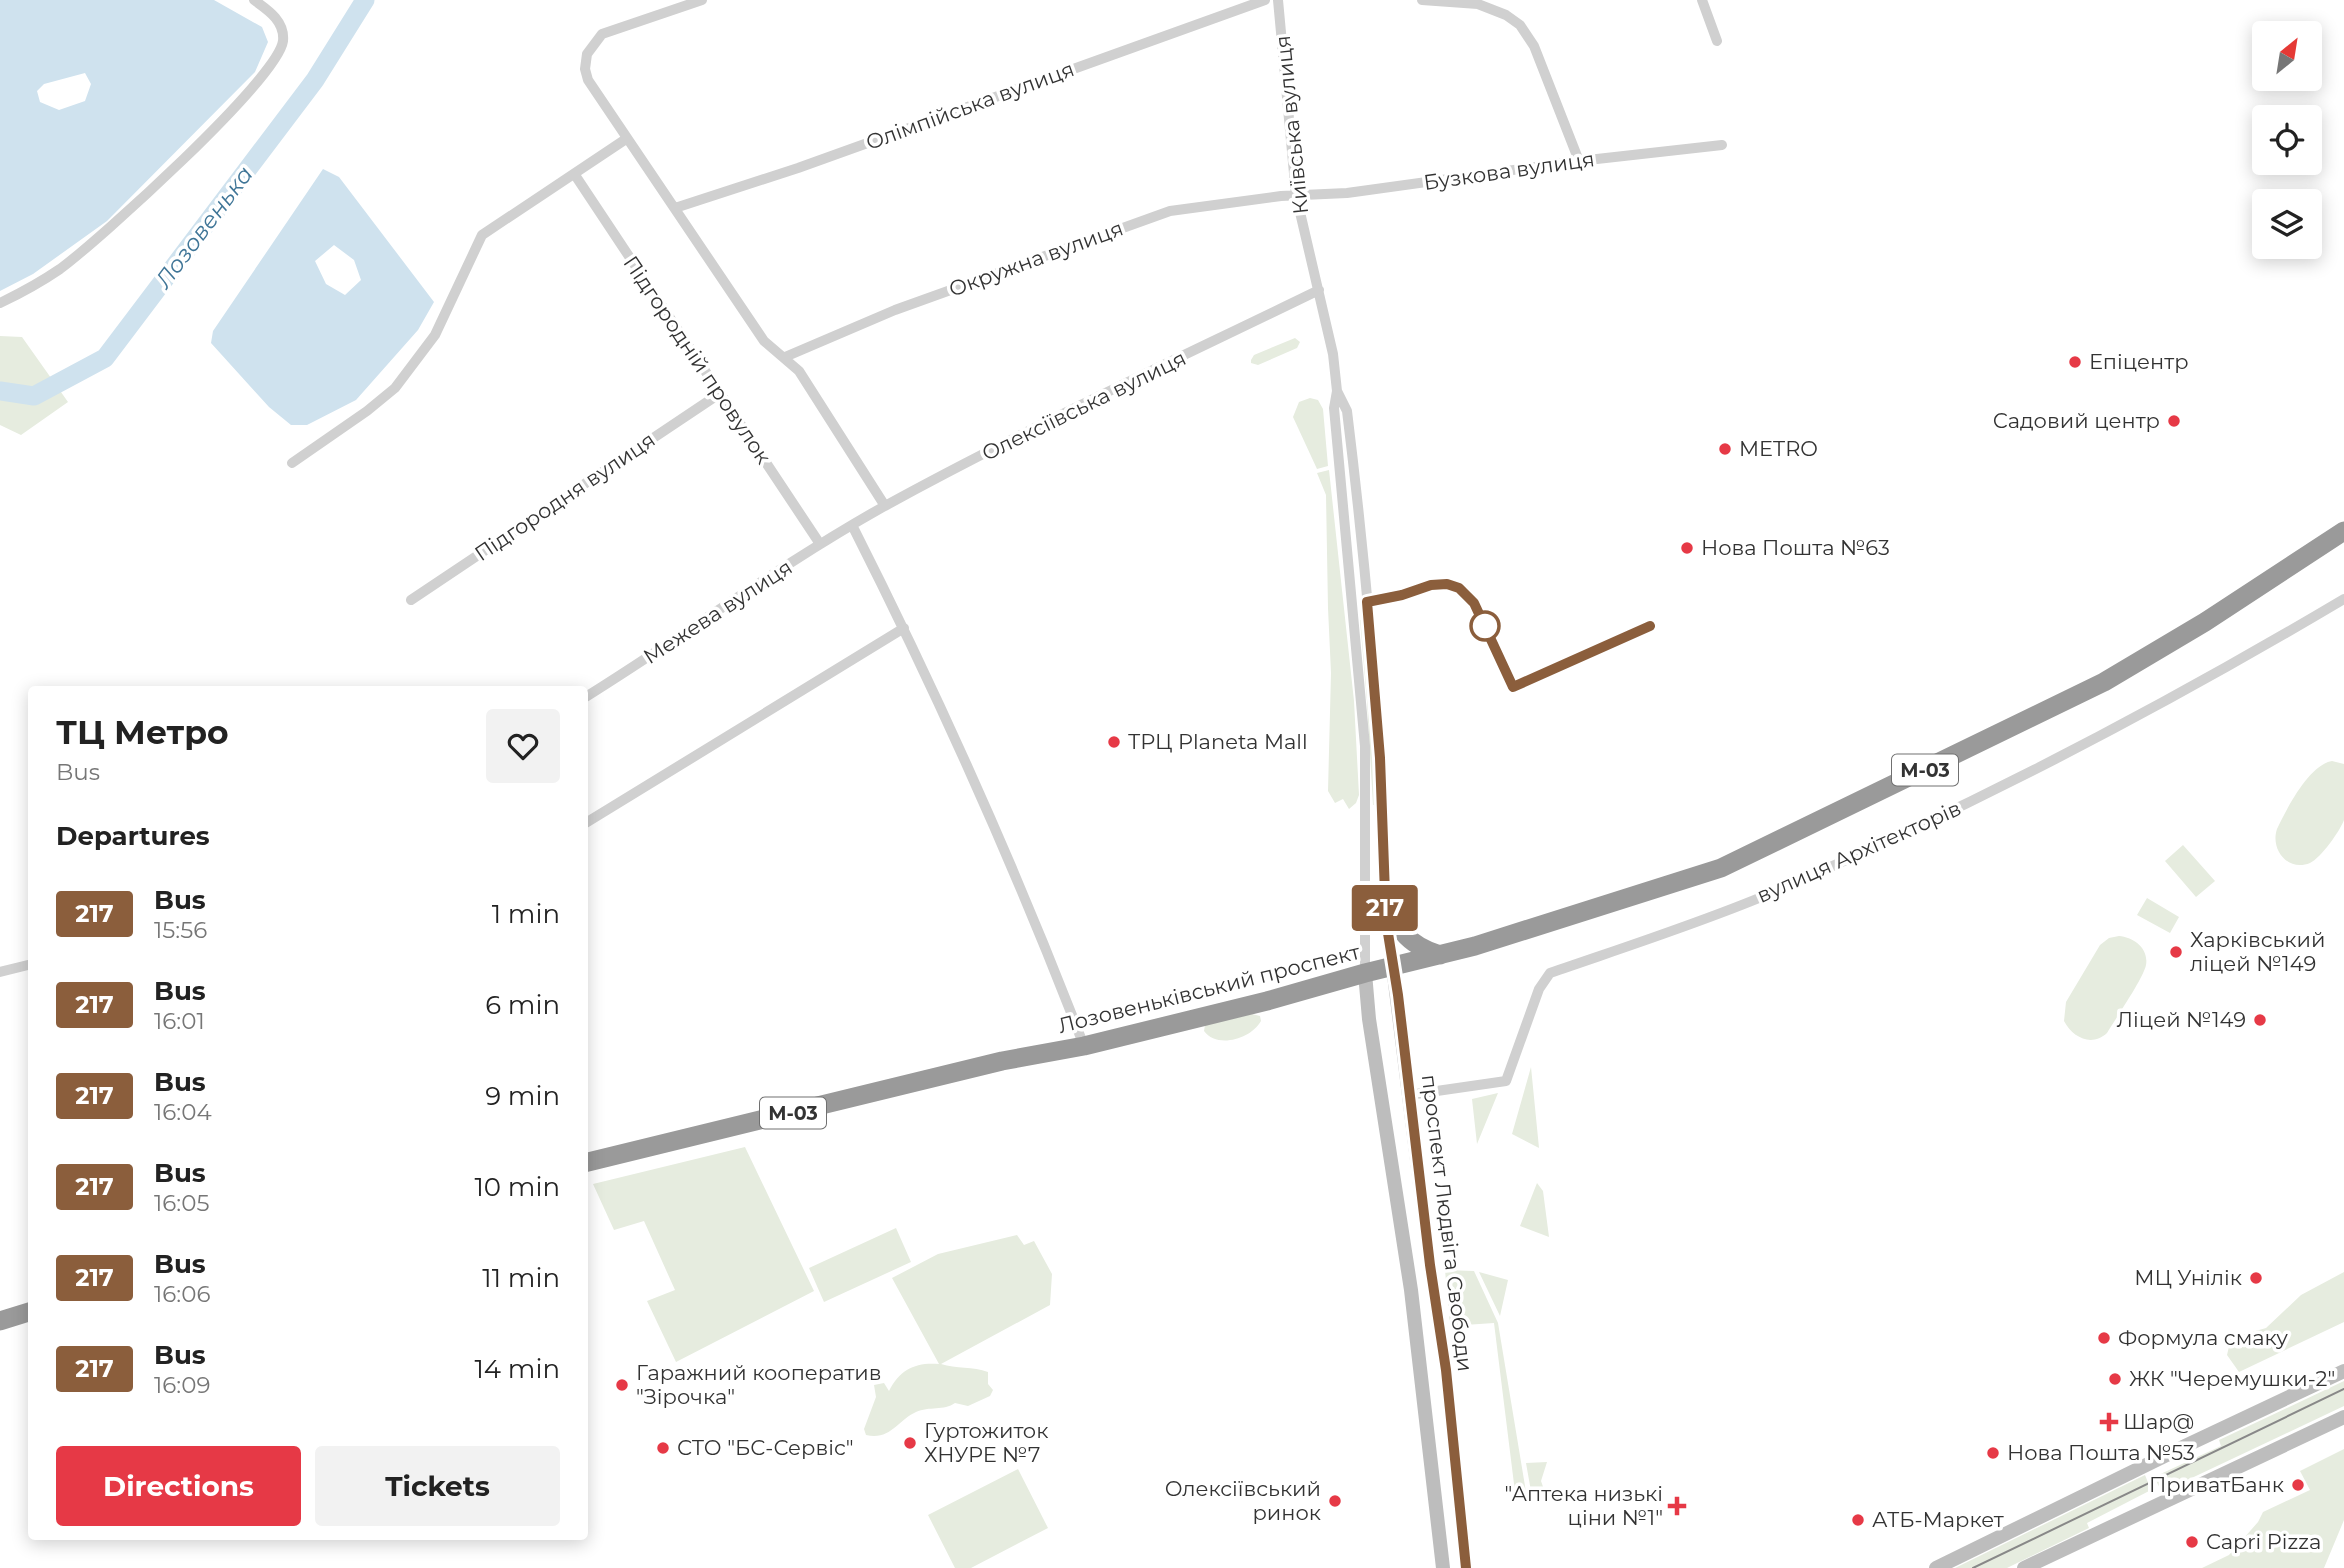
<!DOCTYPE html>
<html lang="en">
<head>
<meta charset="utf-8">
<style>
  body { margin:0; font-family:Montserrat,sans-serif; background:#f2f2f2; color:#222; height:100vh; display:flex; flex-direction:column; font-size:26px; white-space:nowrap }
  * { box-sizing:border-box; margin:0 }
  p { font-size:23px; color:#767676 }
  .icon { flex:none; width:38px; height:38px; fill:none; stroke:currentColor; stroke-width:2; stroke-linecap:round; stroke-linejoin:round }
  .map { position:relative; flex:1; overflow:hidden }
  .side { position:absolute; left:28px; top:686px; width:560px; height:854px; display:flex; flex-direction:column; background:#fff; border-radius:7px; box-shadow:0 4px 18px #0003 }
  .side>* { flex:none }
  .badge { padding:0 14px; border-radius:5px; font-size:24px; line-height:46px }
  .needle { width:46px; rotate:30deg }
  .fabs { position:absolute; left:2252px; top:21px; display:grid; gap:14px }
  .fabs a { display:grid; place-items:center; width:70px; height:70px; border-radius:7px; background:#fff; box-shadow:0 4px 18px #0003; font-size:35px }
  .map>.badge { position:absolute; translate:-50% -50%; box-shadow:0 0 0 4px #fff }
  h2 { padding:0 28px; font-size:26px; line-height:63px }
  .round { display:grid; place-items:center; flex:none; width:74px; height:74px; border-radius:7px; background:#f2f2f2 }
  .head { display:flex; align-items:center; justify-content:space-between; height:119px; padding:0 28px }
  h1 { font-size:33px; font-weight:700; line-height:52px }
  .button { display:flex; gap:14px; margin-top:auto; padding:14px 28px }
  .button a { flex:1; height:80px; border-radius:7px; background:#e63946; color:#fff; font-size:28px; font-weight:700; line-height:80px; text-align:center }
  .button a+a { background:#f2f2f2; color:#222 }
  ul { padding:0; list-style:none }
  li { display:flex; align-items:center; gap:21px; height:91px; padding:0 28px }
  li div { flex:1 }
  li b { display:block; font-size:26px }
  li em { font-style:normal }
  li .badge { min-width:77px; font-weight:700; text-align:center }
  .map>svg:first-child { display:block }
  .green { fill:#e6ecdf }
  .water { fill:#cfe2ee; fill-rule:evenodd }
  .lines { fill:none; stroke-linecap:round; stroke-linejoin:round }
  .river { stroke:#cfe2ee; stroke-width:19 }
  .street { stroke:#d0d0d0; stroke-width:10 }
  .secondary { stroke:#bdbdbd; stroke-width:14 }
  .highway { stroke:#9a9a9a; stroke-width:19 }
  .tram { stroke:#888; stroke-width:2 }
  .line-casing { stroke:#fff; stroke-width:16 }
  .line { stroke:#8b5e3c; stroke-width:10 }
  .poi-dot { fill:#e63946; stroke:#fff; stroke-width:2.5 }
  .stop-dot { fill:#fff; stroke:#8b5e3c; stroke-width:3.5 }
  .labels { text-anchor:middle; stroke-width:7; stroke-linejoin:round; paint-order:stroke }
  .shield { fill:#fff; stroke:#707070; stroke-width:2 }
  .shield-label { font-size:19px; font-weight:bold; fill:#333 }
  .street-label { font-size:21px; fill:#333; stroke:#fff }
  .poi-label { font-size:21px; fill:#333; stroke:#fff; text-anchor:start }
  .water-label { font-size:23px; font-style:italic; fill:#3f7597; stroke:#fff }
</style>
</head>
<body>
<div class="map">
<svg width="2344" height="1568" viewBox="0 0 2344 1568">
  <rect width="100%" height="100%" fill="#fff"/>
  <path class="green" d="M0,336L22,337L68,402L21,435L0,425Z
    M1295,338L1300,342L1297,348L1258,365L1251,363V360L1254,355Z
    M1310,398L1318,400L1323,409L1328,466L1317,469L1293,417L1299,402Z
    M1329,470L1354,701L1359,795L1356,803L1349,809L1343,799L1335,803L1328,791L1331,673L1328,608L1326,495L1317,473Z
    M1360,620H1363L1376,805H1373L1367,702Z
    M2332,761L2344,764C2344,779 2344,807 2344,820C2340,831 2321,858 2310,863C2288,872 2270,850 2277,829C2287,808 2309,765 2332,761Z
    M2183,845L2215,881L2196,897L2165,861Z
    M2147,898L2179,917L2170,933L2137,915Z
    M2119,936C2133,937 2149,948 2146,965C2143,979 2116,1018 2107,1033C2092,1047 2073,1038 2064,1021L2066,1002L2100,945L2109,938Z
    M1252,1014L1260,1016L1261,1021C1251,1039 1217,1049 1204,1031L1205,1025Z
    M1531,1067L1539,1148L1512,1134Z
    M1498,1093L1477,1144L1472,1099Z
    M745,1147L814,1291L676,1362L647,1301L675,1290L644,1221L614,1230L593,1184Z
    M1537,1183L1543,1191L1549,1237L1520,1226Z
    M896,1228L911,1262L824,1302L809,1268Z
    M1017,1235L1024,1245L1034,1241L1052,1274L1050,1305L941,1364C956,1369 973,1366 988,1372V1384L993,1390L990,1396L968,1406L955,1403C944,1411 929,1406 916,1412C898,1420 890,1441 866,1435L864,1429L876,1397L874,1385L884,1383L889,1391C900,1369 916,1362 939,1364L892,1278L938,1254Z
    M1445,1270L1474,1271L1498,1323L1527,1498L1515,1492L1494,1323L1450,1326Z
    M1479,1272L1508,1280L1500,1316Z
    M2344,1272V1322L2239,1372L2227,1355L2231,1338L2266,1328L2301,1295Z
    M2344,1381V1406L2162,1492L2154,1477L2221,1446L2219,1440Z
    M2344,1449V1520L2324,1568H2202L2229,1555L2258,1522L2263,1512L2310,1490L2300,1471Z
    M1547,1462L1541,1481L1549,1504L1532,1497L1526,1463Z
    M1018,1469L1048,1528L971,1568H955L928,1515Z
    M2145,1475L2151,1490L2087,1523L2089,1528L2007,1568H1955Z"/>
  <path class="water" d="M0,0H214L262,27L268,42L255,72L107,221L33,274L0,291ZM85,73L91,84L85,101L59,110L40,102L37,91L44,84Z
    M323,169L339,177L434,302L418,330L356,400L307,425H291L269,407L211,343L213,331ZM334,245L354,260L361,280L345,295L326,284L315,261Z"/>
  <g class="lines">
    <path class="river" d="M0,391L34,396L105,358L315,80L365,0"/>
    <path class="street" d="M702,0L602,34L587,54L585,69L588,80L764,341L799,371L885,506
      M1278,0L1296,195L1333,354L1337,391L1334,408L1365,746V973
      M1422,0L1478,4L1506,15L1520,25L1534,46L1579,161
      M1702,0L1717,41
      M575,175L820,544
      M675,208L798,168L1265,0
      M0,303C21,293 41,282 60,269C98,241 278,79 283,41C285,21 268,10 254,0
      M785,357L895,310L1170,211L1281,196L1347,193L1579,161L1722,145
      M1337,391L1347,411C1361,525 1372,640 1380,755C1384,826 1382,896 1393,967
      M292,463L367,411L395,388L435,335L482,235L626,139
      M852,525C938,695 1016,869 1084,1046
      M411,600L719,394
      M584,698C685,635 780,565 883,507C1025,429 1173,361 1319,290
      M584,824L904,628
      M0,972L32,964
      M1409,1095L1506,1081L1539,989L1550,973C1622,948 1694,925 1764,896C1964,811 2157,710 2344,599"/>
    <path class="secondary" d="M1393,967L1430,1265L1446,1370L1466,1568
      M1365,973L1369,1019L1411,1290L1443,1568
      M1936,1568L2185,1446L2344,1371
      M2024,1568L2344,1417"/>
    <path class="highway" d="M1384,895C1397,928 1405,944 1440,955
      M584,1163L1002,1061L1084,1046L1267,1001L1365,973L1475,946L1721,868L2104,682L2205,622L2344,531
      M0,1321L32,1311"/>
    <path class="tram" d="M1973,1568L2344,1389"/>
  </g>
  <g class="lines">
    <defs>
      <path id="line" d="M1466,1568L1446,1370L1430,1265L1398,995L1386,921L1380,758L1367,602L1402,595L1431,585L1447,584L1459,588L1474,603L1513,687L1650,626"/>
    </defs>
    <use href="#line" class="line-casing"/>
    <use href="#line" class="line"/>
  </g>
  <g class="poi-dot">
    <circle cx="2075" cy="362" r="7"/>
    <circle cx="2174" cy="421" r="7"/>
    <circle cx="1725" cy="449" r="7"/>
    <circle cx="1687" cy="548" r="7"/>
    <circle cx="1114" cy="742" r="7"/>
    <circle cx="2176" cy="952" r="7"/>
    <circle cx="2260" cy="1020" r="7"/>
    <circle cx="2256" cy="1278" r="7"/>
    <circle cx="2104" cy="1338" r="7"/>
    <circle cx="2115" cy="1379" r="7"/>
    <circle cx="622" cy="1385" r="7"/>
    <path d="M2105.5 1411.5h7v7h7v7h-7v7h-7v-7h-7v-7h7z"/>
    <circle cx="910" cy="1443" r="7"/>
    <circle cx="663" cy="1448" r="7"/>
    <circle cx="1993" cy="1453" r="7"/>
    <circle cx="2298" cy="1485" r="7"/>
    <circle cx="1335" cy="1501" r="7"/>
    <path d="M1673.5 1495.5h7v7h7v7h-7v7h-7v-7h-7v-7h7z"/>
    <circle cx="1858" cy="1520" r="7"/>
    <circle cx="2192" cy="1542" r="7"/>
  </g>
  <circle class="stop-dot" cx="1485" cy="626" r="14"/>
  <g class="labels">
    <g class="shield">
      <rect x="1892" y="754.5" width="66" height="31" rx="5"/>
      <rect x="760" y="1097.5" width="66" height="31" rx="5"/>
    </g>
    <g class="shield-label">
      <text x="1925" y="777">М-03</text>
      <text x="793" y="1120">М-03</text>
    </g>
    <g class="street-label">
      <text transform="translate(970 106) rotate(-20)" y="7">Олімпійська вулиця</text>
      <text transform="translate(1292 125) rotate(-96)" y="7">Київська вулиця</text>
      <text transform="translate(1509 171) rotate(-8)" y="7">Бузкова вулиця</text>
      <text transform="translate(1036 259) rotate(-20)" y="7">Окружна вулиця</text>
      <text transform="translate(697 360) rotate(56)" y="7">Підгородній провулок</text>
      <text transform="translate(1084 406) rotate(-26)" y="7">Олексіївська вулиця</text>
      <text transform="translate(565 497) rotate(-34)" y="7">Підгородня вулиця</text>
      <text transform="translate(718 612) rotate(-33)" y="7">Межева вулиця</text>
      <text transform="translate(1859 852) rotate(-24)" y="7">вулиця Архітекторів</text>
      <text transform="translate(1209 989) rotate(-14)" y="7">Лозовеньківський проспект</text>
      <text transform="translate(1447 1223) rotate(83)" y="7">проспект Людвіга Свободи</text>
    </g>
    <g class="poi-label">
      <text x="2089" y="369">Епіцентр</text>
      <text x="2160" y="428" text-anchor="end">Садовий центр</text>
      <text x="1739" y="456">METRO</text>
      <text x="1701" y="555">Нова Пошта №63</text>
      <text x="1128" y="749">ТРЦ Planeta Mall</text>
      <text x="2190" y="947">Харківський<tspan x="2190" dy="24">ліцей №149</tspan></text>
      <text x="2246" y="1027" text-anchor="end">Ліцей №149</text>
      <text x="2242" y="1285" text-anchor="end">МЦ Унілік</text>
      <text x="2118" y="1345">Формула смаку</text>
      <text x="636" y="1380">Гаражний кооператив<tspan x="636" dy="24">"Зірочка"</tspan></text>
      <text x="2129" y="1386">ЖК "Черемушки-2"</text>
      <text x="2123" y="1429">Шар@</text>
      <text x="924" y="1438">Гуртожиток<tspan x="924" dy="24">ХНУРЕ №7</tspan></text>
      <text x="677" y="1455">СТО "БС-Сервіс"</text>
      <text x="2007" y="1460">Нова Пошта №53</text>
      <text x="2284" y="1492" text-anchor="end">ПриватБанк</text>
      <text x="1321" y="1496" text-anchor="end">Олексіївський<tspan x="1321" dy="24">ринок</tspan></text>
      <text x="1663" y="1501" text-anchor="end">"Аптека низькі<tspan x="1663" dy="24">ціни №1"</tspan></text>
      <text x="1872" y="1527">АТБ-Маркет</text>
      <text x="2206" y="1549">Capri Pizza</text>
    </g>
    <g class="water-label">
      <text transform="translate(204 227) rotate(-53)" y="8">Лозовенька</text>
    </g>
  </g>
</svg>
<div class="fabs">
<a><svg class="needle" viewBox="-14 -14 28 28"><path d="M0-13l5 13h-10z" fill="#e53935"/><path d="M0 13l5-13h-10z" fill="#767676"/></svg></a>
<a><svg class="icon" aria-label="locate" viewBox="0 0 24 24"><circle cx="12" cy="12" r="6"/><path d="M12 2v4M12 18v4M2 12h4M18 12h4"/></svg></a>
<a><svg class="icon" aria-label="layers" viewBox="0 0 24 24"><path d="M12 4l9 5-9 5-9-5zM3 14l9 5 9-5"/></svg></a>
</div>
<b class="badge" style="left:1385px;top:908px;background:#8b5e3c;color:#fff">217</b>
<section class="side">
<div class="head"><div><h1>ТЦ Метро</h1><p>Bus</p></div><a class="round"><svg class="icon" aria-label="heart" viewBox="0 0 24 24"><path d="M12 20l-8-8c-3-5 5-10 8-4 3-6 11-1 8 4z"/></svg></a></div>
<h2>Departures</h2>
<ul>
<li><span class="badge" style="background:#8b5e3c;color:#fff">217</span><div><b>Bus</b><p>15:56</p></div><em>1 min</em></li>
<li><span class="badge" style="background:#8b5e3c;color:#fff">217</span><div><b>Bus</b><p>16:01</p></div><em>6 min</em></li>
<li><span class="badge" style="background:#8b5e3c;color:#fff">217</span><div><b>Bus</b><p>16:04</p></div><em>9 min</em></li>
<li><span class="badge" style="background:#8b5e3c;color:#fff">217</span><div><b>Bus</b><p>16:05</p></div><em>10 min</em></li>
<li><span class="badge" style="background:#8b5e3c;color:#fff">217</span><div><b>Bus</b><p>16:06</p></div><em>11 min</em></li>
<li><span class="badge" style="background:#8b5e3c;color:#fff">217</span><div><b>Bus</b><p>16:09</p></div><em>14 min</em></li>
</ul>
<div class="button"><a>Directions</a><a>Tickets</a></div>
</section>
</div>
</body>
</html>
